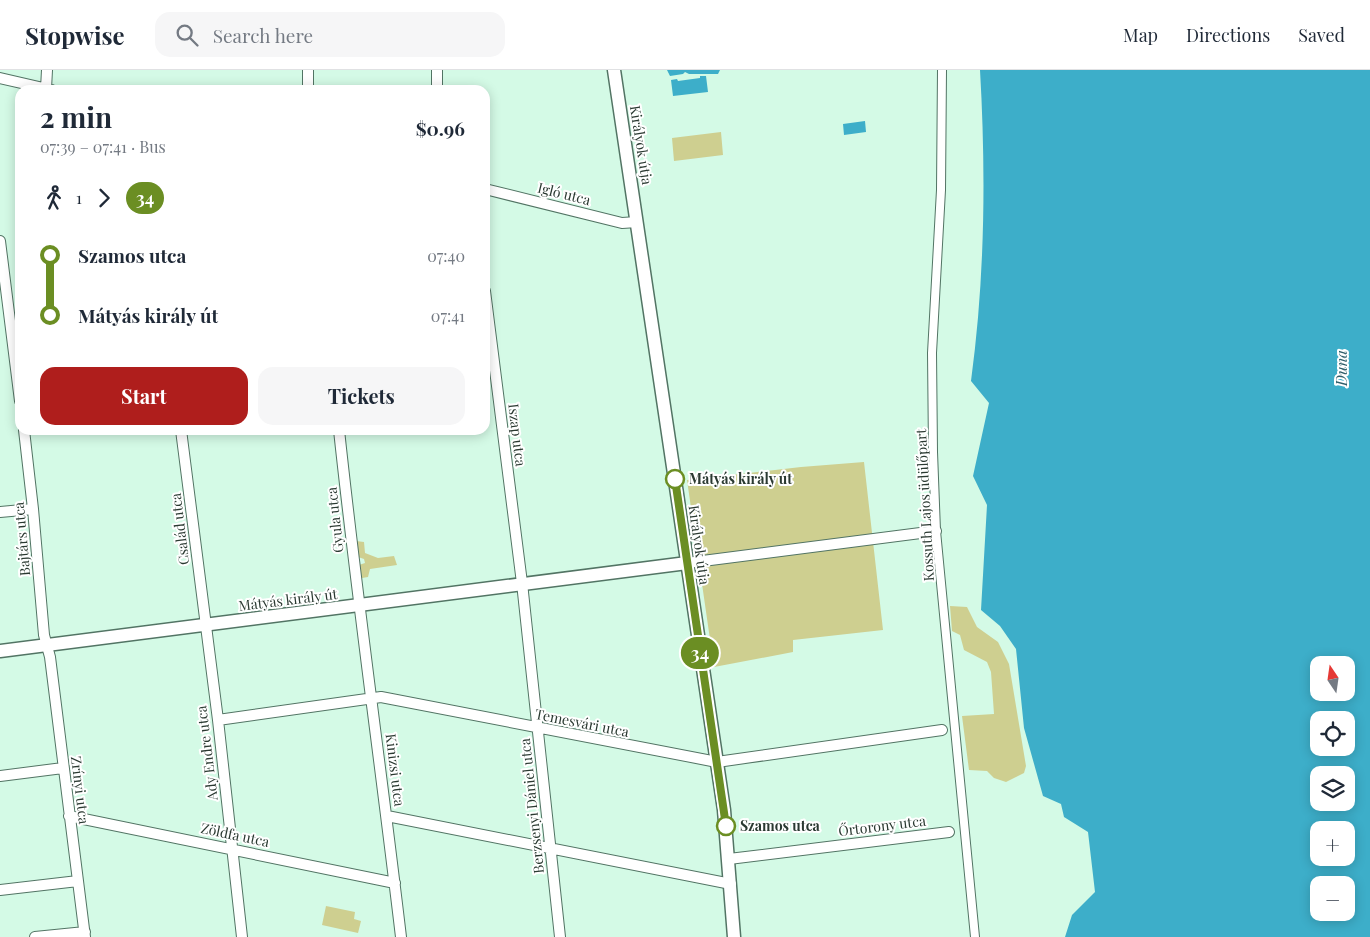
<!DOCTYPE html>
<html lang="en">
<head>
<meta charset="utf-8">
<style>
  body { margin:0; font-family:"Playfair Display",serif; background:#f6f6f7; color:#1f2937; height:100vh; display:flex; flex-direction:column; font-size:19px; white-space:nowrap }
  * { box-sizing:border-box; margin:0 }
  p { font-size:16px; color:#747a83 }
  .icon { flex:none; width:28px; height:28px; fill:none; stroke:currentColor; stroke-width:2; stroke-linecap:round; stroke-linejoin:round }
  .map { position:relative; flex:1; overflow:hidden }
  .panel { position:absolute; left:15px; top:15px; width:475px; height:350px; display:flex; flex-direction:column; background:#fff; border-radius:15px; box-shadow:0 2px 12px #0003 }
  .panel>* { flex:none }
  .badge { padding:0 10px; border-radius:16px; font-size:18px; line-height:32px }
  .needle { width:32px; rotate:347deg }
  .controls { position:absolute; left:1310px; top:586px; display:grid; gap:10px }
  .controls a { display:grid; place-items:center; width:45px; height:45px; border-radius:10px; background:#fff; box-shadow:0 2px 12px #0003; font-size:25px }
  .map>.badge { position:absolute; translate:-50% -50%; box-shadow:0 0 0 2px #fff }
  .legs { display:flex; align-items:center; gap:8px; height:55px; padding:0 25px; font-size:16px }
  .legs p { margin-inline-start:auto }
  .overview { display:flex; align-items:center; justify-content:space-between; height:85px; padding:0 25px }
  h1 { font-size:28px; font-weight:700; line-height:38px }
  .action { display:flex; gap:10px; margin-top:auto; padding:10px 25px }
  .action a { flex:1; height:58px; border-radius:15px; background:#af1e1c; color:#fff; font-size:20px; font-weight:700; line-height:58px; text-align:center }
  .action a+a { background:#f6f6f7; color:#1f2937 }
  ul { padding:0 25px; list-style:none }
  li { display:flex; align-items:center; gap:18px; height:60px; font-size:19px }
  li i { display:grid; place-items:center; width:8px; height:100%; margin:0 6px; background:currentColor }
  li i::after { content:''; width:12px; height:12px; margin:-6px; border:4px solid; border-radius:50%; background:#fff }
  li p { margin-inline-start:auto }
  li:first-child i { background:linear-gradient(#0000 50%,currentColor 0) }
  li:last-child i { background:linear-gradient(currentColor 50%,#0000 0) }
  header { display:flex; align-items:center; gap:30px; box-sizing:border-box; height:70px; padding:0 25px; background:#fff; border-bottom:1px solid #e0e1e3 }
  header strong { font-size:24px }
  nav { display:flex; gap:28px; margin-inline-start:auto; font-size:18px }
  .search { width:350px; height:45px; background:#f6f6f7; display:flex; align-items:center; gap:12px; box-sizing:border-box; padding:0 18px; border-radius:15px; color:#747a83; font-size:19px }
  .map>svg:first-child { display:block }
  .green { fill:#cecf90 }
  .water { fill:#3daec9; fill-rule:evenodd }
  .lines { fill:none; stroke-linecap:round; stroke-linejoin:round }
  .pedestrian-casing { stroke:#527464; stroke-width:10 }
  .minor-casing { stroke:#527464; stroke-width:12 }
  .tertiary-casing { stroke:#527464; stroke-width:15 }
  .pedestrian { stroke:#fff; stroke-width:8 }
  .minor { stroke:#fff; stroke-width:10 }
  .tertiary { stroke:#fff; stroke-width:12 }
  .line-1-casing { stroke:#fff; stroke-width:11 }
  .line-1 { stroke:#6b8e23; stroke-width:8 }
  .stop-1-dot { fill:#fff; stroke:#6b8e23; stroke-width:2.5 }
  .labels { text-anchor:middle; stroke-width:4; stroke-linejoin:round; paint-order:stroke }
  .street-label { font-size:14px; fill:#2a3931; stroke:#fff }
  .stop-label { font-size:14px; font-weight:bold; fill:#2a3931; stroke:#fff; text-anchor:start }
  .water-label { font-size:15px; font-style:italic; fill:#2e5d69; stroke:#fff }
</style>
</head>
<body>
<header>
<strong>Stopwise</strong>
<div class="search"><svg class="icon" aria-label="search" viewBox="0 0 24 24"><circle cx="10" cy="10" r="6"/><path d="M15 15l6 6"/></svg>Search here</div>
<nav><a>Map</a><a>Directions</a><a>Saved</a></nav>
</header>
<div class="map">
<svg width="1370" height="867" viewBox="0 0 1370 867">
  <rect width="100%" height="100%" fill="#d4fae6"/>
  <path class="green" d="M721,62L723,85L674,91L672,68Z
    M864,392L883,560L793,570V582L714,597L687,410L801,397Z
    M356,471L364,472L365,483L378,488L394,486L397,495L370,499L368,507L362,508L359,495L365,493L364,489L358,487Z
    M950,536L967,537L977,557L998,572L1009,594L1026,696L1024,703L1006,712L994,708L987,701L969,700L962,646L994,644L991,602L987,592L964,580L960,565L952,561Z
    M326,836L355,842L354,849L361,851L358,863L322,855Z"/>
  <path class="water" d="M667,0H720L718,4H689L685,2L683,4L670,6Z
    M980,0H1370V867H1065L1072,845L1095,822L1088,762L1064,747L1061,734L1043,726L1024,658L1016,579L1000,556L981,540L987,435L973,406L989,333L971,311C985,208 986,103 980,0ZM1319,595H1346V622H1319ZM1319,650H1346V678H1319ZM1319,705H1346V732H1319ZM1319,760H1346V788H1319ZM1319,815H1346V842H1319Z
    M700,6H706L708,22L673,26L671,10L677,9L678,11L700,8Z
    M865,51L866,62L844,65L843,54Z"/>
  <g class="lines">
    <defs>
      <path id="pedestrian" d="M942,0L941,120L932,283L933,382L936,461L975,867"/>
      <path id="minor" d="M0,8L52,20
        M46,19L47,0
        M308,20V0
        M437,20V0
        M485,119L622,153L637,152
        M0,171L20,331
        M485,221L522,513L560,867
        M24,360L33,439L44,565L50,587L85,867
        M181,360L218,650L242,867
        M339,360C357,529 381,698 401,867
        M0,442L33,439
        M687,493L936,461
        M218,650L381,627L717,692L942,660
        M0,706L63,698
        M69,746L395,813
        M387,746L731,814
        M729,789L949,762
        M0,820L78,811
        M35,867L85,862"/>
      <path id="tertiary" d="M614,0L724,740L734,867
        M0,581L687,493"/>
    </defs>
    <use href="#pedestrian" class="pedestrian-casing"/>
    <use href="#minor" class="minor-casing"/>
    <use href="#tertiary" class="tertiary-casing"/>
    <use href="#pedestrian" class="pedestrian"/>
    <use href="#minor" class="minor"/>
    <use href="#tertiary" class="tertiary"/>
  </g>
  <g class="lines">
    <defs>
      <path id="line-1" d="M675,409L726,756"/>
    </defs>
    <use href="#line-1" class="line-1-casing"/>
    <use href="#line-1" class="line-1"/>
  </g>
  <g class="stop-1-dot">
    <circle cx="675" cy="409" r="9"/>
    <circle cx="726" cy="756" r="9"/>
  </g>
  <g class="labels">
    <g class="street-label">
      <text transform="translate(641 75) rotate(81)" y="5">Királyok útja</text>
      <text transform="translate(564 124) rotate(14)" y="5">Igló utca</text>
      <text transform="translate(517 365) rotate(83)" y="5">Iszap utca</text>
      <text transform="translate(925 435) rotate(-93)" y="5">Kossuth Lajos üdülőpart</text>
      <text transform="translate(335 450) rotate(-96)" y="5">Gyula utca</text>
      <text transform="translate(180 459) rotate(-97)" y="5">Család utca</text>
      <text transform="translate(22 469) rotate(-95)" y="5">Bajtárs utca</text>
      <text transform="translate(699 475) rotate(82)" y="5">Királyok útja</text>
      <text transform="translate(288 530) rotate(-7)" y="5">Mátyás király út</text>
      <text transform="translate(582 653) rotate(11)" y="5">Temesvári utca</text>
      <text transform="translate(207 683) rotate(-97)" y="5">Ady Endre utca</text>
      <text transform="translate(395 700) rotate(83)" y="5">Kinizsi utca</text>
      <text transform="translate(80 720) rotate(83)" y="5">Zrínyi utca</text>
      <text transform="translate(532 736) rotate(-96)" y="5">Berzsenyi Dániel utca</text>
      <text transform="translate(882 756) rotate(-7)" y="5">Őrtorony utca</text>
      <text transform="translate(235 765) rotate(12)" y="5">Zöldfa utca</text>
    </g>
    <g class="stop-label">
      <text x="689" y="414">Mátyás király út</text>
      <text x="740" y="761">Szamos utca</text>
    </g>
    <g class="water-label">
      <text transform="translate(1342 298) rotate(-90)" y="5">Duna</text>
    </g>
  </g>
</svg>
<div class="controls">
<a><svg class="needle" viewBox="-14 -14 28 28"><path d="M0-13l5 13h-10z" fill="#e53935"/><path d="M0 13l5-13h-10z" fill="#747a83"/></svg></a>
<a><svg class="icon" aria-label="locate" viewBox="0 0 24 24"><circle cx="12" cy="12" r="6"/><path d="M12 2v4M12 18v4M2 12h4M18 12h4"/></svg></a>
<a><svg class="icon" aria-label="layers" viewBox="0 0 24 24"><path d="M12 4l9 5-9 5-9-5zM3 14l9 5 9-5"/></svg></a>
<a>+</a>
<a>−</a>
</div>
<b class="badge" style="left:700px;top:583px;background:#6b8e23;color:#fff">34</b>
<section class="panel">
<div class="overview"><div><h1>2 min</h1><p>07:39 – 07:41 · Bus</p></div><b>$0.96</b></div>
<div class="legs"><svg class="icon" aria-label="walk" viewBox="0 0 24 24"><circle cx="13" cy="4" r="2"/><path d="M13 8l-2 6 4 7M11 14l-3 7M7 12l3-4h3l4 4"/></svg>1<svg class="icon" aria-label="forward" viewBox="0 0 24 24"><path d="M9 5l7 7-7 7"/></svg><b class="badge" style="background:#6b8e23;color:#fff">34</b></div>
<ul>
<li><i style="color:#6b8e23"></i><b>Szamos utca</b><p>07:40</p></li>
<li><i style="color:#6b8e23"></i><b>Mátyás király út</b><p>07:41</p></li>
</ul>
<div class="action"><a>Start</a><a>Tickets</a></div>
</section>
</div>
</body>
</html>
